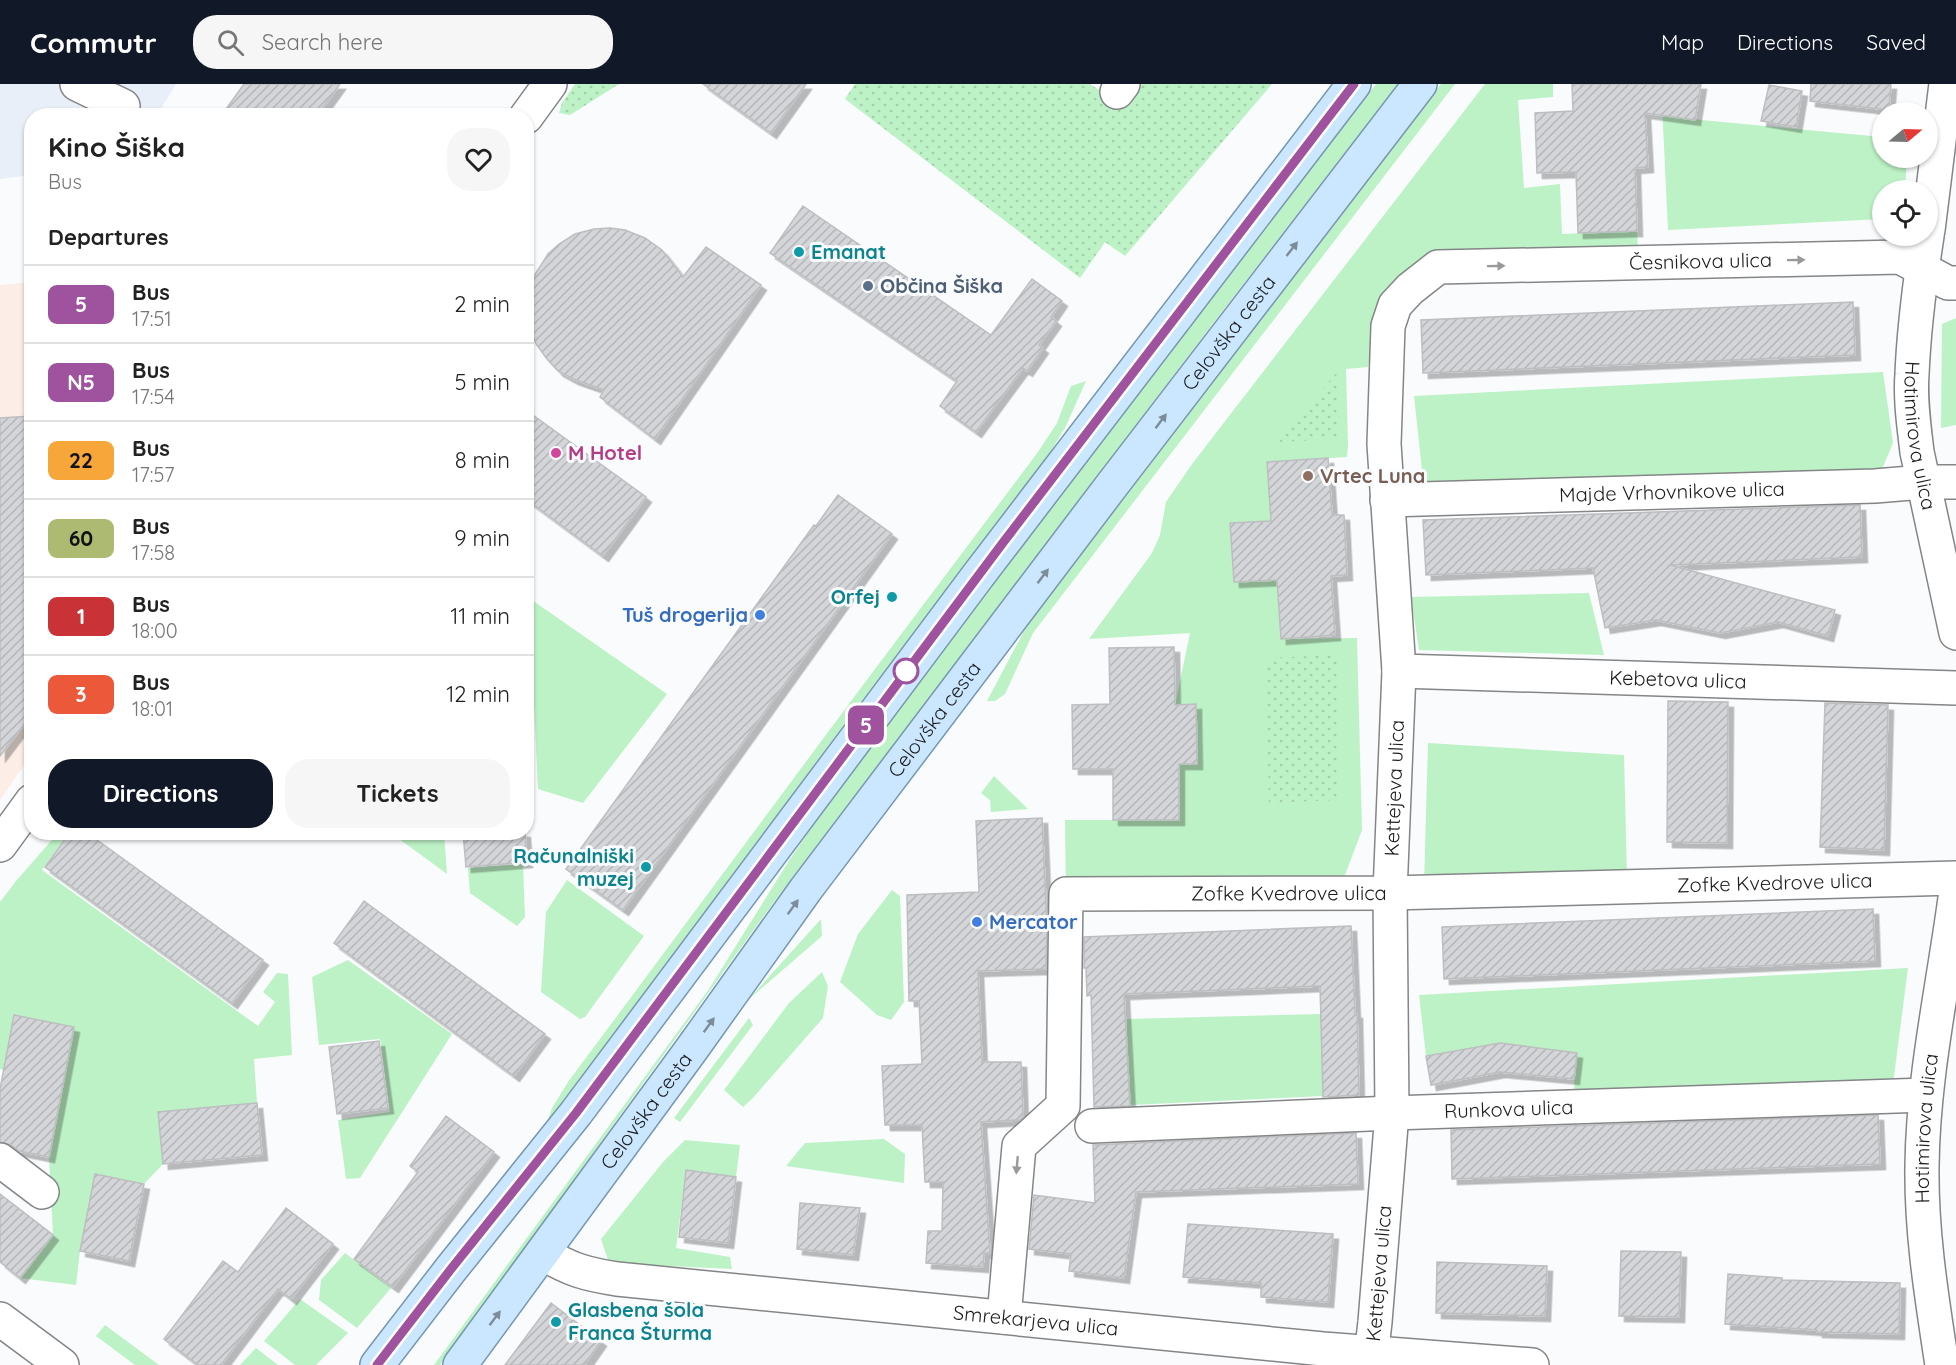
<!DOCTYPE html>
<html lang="en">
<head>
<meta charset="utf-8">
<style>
  body { margin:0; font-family:Quicksand,sans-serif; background:#f6f6f6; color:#222; height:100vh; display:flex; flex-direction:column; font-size:22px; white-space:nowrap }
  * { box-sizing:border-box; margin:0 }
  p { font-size:20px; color:#767676 }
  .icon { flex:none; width:33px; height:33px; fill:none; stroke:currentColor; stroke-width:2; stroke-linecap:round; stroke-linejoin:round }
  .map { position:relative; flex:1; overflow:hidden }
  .drawer { position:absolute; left:24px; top:24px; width:510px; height:732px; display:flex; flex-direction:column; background:#fff; border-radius:24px; box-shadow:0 2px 4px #0004 }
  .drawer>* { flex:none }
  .badge { padding:0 12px; border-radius:9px; font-size:21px; line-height:39px }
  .needle { width:39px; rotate:71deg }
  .buttons { position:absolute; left:1872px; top:18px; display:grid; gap:12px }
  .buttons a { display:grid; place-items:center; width:66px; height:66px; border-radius:50%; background:#fff; box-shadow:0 2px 4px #0004; font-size:30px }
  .map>.badge { position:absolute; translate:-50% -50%; box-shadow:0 0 0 3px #fff }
  h2 { padding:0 24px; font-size:22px; line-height:54px }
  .round { display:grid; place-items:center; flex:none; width:63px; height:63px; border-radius:24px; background:#f6f6f6 }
  .summary { display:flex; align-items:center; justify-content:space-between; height:102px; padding:0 24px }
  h1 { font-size:28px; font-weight:700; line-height:45px }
  .primary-button { display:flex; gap:12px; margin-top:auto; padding:12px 24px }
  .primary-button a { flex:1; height:69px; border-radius:24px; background:#111827; color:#fff; font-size:24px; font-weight:700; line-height:69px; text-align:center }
  .primary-button a+a { background:#f6f6f6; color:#222 }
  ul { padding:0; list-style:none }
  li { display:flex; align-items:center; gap:18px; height:78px; padding:0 24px; border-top:2px solid #e0e0e0 }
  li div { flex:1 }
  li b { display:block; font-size:22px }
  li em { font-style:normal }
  li .badge { min-width:66px; font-weight:700; text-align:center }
  header { display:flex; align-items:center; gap:36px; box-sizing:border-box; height:84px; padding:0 30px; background:#111827; color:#fff }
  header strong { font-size:28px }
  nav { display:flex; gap:33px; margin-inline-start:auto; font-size:21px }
  .search { width:420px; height:54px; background:#f6f6f6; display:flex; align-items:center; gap:15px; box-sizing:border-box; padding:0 21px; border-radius:24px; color:#767676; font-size:22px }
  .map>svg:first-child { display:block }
  .built { fill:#e9eff8 }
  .education { fill:#fceee7 }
  .grass { fill:#bdf2c6 }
  .park { fill:url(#park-dots) }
  .building { fill:url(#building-hatch); stroke:#bdbec0; stroke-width:1.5; filter:url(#shadow) }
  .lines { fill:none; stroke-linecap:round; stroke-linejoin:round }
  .minor-casing { stroke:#848587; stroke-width:36 }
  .major-casing { stroke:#7796b0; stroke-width:36 }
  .minor { stroke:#fff; stroke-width:33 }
  .major { stroke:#cbe7ff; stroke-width:33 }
  .oneway { fill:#7c8c99 }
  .oneway2 { fill:#999 }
  .line-casing { stroke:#fff; stroke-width:14 }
  .line { stroke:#9f539e; stroke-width:9 }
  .culture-dot { fill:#0f9aa8; stroke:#f9fbfd; stroke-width:2 }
  .service-dot { fill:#5c6f8a; stroke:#f9fbfd; stroke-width:2 }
  .hotel-dot { fill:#d1479c; stroke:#f9fbfd; stroke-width:2 }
  .education-dot { fill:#8d6e63; stroke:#f9fbfd; stroke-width:2 }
  .shop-dot { fill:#3f7fe0; stroke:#f9fbfd; stroke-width:2 }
  .stop-dot { fill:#fff; stroke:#9f539e; stroke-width:3 }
  .labels { text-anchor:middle; stroke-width:6; stroke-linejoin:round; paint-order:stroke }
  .culture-label { font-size:20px; font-weight:bold; fill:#0d838f; stroke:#f9fbfd; text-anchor:start }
  .street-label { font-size:20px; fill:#1c1d1d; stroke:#f9fbfd }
  .service-label { font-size:20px; font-weight:bold; fill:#4e5e75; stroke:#f9fbfd; text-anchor:start }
  .hotel-label { font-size:20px; font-weight:bold; fill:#b23c85; stroke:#f9fbfd; text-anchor:start }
  .education-label { font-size:20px; font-weight:bold; fill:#785e54; stroke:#f9fbfd; text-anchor:start }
  .shop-label { font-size:20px; font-weight:bold; fill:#366cbe; stroke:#f9fbfd; text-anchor:end }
</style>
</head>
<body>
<header>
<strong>Commutr</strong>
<div class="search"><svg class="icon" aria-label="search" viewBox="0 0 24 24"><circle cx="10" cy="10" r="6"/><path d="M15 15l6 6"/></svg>Search here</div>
<nav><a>Map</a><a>Directions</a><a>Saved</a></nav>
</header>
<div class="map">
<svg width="1956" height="1281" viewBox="0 0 1956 1281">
  <defs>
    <pattern id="park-dots" width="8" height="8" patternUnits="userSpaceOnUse" patternTransform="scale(1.5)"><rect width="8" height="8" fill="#bdf2c6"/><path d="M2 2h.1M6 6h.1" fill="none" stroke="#a2cfaa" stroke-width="1.8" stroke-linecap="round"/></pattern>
    <pattern id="building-hatch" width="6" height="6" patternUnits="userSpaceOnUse" patternTransform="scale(1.5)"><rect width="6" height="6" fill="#d4d5d8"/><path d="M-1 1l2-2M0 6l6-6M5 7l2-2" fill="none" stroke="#b5b6b9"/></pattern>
    <filter id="shadow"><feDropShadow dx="5.5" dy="5.5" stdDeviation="0" flood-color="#0004"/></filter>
  </defs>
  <rect width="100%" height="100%" fill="#f9fbfd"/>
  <path class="built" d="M0,0H176L157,31L32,32L31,91L0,95Z"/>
  <path class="education" d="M31,198V671L0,716V201Z"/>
  <path class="grass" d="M1376,0H1398L1214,238L774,818L440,1281H434L709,905L790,775L834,711L1199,227Z
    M1441,0H1455L1033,549L1005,610L995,617H987L1024,547L1040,524Z
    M1485,0H1553V13L1518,16L1524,104L1560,100L1562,150L1637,147L1638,166L1431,173L1378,224L1368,283L1346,285L1348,361L1347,373L1268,378L1271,437L1230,439L1234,498L1277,496L1282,555L1357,554L1362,746L1345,791L1221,810H1066L1065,736H1179V680H1196L1195,620L1175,621L1190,549L1089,555L1152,469L1160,451L1166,418L1192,380Z
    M1661,0L1670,33L1882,53V74H1907L1905,106H1882V135L1668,146Z
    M1956,234V341L1941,344L1942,240Z
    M1883,288L1893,359L1875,402L1425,414L1414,312Z
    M1086,297L1065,344L1046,375L866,611L546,1041L552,1024L568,998L860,605L1038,368L1057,339L1071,302Z
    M1589,509L1604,571L1419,566L1411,513Z
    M529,514L667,610L583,719L538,705Z
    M1428,659L1624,671L1627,793L1424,800Z
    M994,692L1028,725L991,728L990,716L981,709Z
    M58,749H68L42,786L258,942L275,918L263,908L277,889L288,890L292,971L254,975L257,1019L158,1028L163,1080L80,1167L76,1201L20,1194L53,1151L49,1073L74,943L14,931L3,986L0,985V818L16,797Z
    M391,749H444L447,790Z
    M523,780L525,833L517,842L470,809L468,784Z
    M567,796L644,852L585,933L580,935L541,908L546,828Z
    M892,806L900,812L904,918L891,936L877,931L840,898L858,850Z
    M821,835L822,852L748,916Z
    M348,876L452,950L360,1094L346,1095L338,1036L390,1028L380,955L319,961L312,893Z
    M1908,884L1893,1000L1575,1015L1574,995L1576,969L1500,959L1426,972L1419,911Z
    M822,888L828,902L823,934L752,1015L743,1023L724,1006L789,919Z
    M1321,930L1323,1012L1130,1021L1126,935Z
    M749,934L753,941L680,1038L674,1034Z
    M884,1055L905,1070L904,1099L786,1082L805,1059Z
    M685,1056L740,1061L736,1093L686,1087L676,1164L730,1173L732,1185L609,1179L601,1155L663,1078Z
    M345,1169L391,1204L357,1244L319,1216L321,1196Z
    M300,1215L348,1249L316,1281H295L264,1257Z
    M105,1241L159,1281H135L96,1252Z
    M256,1264L278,1281H240Z"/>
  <path class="park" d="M575,0H619L570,31L559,29L562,19Z
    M855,0H1090L1120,20L1135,0H1272L1125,172L1105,158L1080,194L845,15Z
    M1339,286L1340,355L1276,358Z
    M1337,571L1340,716L1269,719L1266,574Z"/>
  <path class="building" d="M244,0H340L317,32H221Z
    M703,0H806L771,49Z
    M1572,0H1701L1695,36L1645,29L1648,83L1635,84L1637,147L1578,149L1576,88L1537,89L1535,29L1573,27Z
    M1811,0H1891L1889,26L1810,17Z
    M1769,1L1802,7L1796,43L1761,37Z
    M803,122L991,251L1032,195L1062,217L1051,233L1056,237L1039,261L1043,264L1027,287L1023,284L976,348L940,322L957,297L770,169Z
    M610,144L625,146L645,154L662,166L683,193L706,163L761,201L655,355L600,313L604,306L573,295L558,287L547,275L536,260L530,244L528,227V211L532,195L548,170L559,160L575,150L594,145Z
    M1853,218L1855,271L1423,289L1421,236Z
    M526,326L646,413L603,472L526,415Z
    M32,332V630L0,672V334Z
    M1328,374L1332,431H1344L1347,491L1331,492L1335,551L1281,555L1277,496L1234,498L1230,439L1271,437L1267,378Z
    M838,411L892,450L623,826L566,785L814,441L816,442Z
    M1860,421L1862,473L1670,481L1835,526L1828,552L1778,538L1720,549L1656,536L1605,544L1593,484L1426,491L1423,436Z
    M1174,563L1175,621L1196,620L1197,680H1179V736H1113V685H1073L1072,621L1110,620L1109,564Z
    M1668,617L1728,618L1727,759L1667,758Z
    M1825,619L1888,621L1884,766L1820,763Z
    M1042,734L1047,842L1046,885L978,887L982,978H1021L1023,1033L1020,1036L981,1038L990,1169H984L983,1183L926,1179L928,1147H942L943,1098H925L922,1041H885L882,982L922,980L919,917H909L907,811L979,808L976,737Z
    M70,748H86L263,876L232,919L45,783Z
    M463,748H525L527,778L466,783Z
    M364,817L545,950L514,992L334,859Z
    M1873,825L1875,877L1444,895L1442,843Z
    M1351,842L1355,929H1357L1359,1011L1323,1013L1320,902L1124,910L1130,1022L1094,1023L1091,911L1087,912L1086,884H1084V853Z
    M14,931L74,943L49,1073L19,1067L11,1061L0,1058V1005Z
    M379,957L388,1024L337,1030L329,963Z
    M1500,959L1577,969L1574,995L1500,988L1431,1001L1426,972Z
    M257,1019L262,1071L163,1080L158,1028Z
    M1878,1031L1880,1080L1452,1095L1451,1046Z
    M446,1032L494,1068L393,1203L354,1175L418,1088L410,1082Z
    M1356,1049L1358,1100L1136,1108L1124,1194L1069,1187L1071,1170L1029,1165L1034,1111L1095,1119L1093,1061Z
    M686,1086L736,1093L728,1159L679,1153Z
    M95,1090L144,1100L129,1177L80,1167Z
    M0,1110L53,1151L20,1194L0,1178Z
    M800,1119L860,1124L853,1171L797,1165Z
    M286,1124L333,1160L291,1215L278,1205L221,1281H198L164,1255L223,1177L238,1188Z
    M1188,1140L1333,1150L1328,1218L1261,1213V1199L1183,1193Z
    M1621,1167L1681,1168L1679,1233L1619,1232Z
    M1437,1178L1547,1182L1545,1232L1436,1229Z
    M1728,1190L1782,1194V1196L1900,1199L1899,1250L1817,1248V1246L1725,1240Z
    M551,1219L601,1257L584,1281H505Z"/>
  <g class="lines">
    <defs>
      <g id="minor">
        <path d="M77,0L123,22"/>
        <path d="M1117,8L1123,0"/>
        <path d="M526,33L550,0"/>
        <path d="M1928,146L1946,0"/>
        <path id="s1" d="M1927,152C1920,197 1914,243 1912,290C1910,316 1914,342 1917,368L1956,549"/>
        <path id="s2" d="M1387,416L1875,402L1923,398H1956"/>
        <path id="s3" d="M1399,587L1956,604"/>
        <path d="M0,761L32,717"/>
        <path id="s4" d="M1092,1042L1392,1029L1926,1011"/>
        <path d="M0,1076L42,1108"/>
        <path id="s5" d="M543,1169C570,1186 586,1190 617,1195L1323,1265L1532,1281"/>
        <path id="s6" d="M1004,1233L1019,1062L1063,1022L1066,810L1390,809L1956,794"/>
        <path d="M0,1235L62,1281"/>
        <path id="s7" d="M1370,1281L1375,1238L1392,1029L1390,809L1399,587L1384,360L1388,242L1395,221L1410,205L1438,183L1900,173L1948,199H1956"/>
        <path id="s8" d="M1942,1281C1932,1215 1921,1149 1922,1082C1923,990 1944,899 1956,807"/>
      </g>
      <g id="major">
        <path d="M377,1281L451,1185L576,1029L977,493L1354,0"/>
        <path id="s9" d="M460,1281L691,966L806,805L1109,405L1420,0"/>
      </g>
    </defs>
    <use href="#minor" class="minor-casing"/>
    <use href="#major" class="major-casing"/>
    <use href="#minor" class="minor"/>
    <use href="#major" class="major"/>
  </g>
  <defs><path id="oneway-solid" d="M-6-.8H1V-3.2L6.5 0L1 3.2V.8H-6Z" transform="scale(1.5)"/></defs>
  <g class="oneway">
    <use href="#oneway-solid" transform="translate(1292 165) rotate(-52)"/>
    <use href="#oneway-solid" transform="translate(1161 337) rotate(-53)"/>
    <use href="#oneway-solid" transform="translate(1043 492) rotate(-53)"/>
    <use href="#oneway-solid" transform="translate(793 823) rotate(-54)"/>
    <use href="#oneway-solid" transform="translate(709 941) rotate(-54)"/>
    <use href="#oneway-solid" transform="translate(495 1234) rotate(-53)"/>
  </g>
  <g class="oneway2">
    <use href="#oneway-solid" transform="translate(1796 176) rotate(-1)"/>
    <use href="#oneway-solid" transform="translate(1496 182) rotate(-1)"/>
    <use href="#oneway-solid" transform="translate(1017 1081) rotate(95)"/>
  </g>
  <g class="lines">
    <defs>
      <path id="line" d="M377,1281L451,1185L576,1029L1002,460L1354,0"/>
    </defs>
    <use href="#line" class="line-casing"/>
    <use href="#line" class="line"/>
  </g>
  <g class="culture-dot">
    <circle cx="799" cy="168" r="6"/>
    <circle cx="892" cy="513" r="6"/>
    <circle cx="646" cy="783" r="6"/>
    <circle cx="556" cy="1238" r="6"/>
  </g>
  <circle class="service-dot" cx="868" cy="202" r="6"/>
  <circle class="hotel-dot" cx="556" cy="369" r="6"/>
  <circle class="education-dot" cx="1308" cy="392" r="6"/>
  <g class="shop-dot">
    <circle cx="760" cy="531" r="6"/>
    <circle cx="977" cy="838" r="6"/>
  </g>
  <circle class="stop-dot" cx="906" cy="587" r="12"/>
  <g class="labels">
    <g class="culture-label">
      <text x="811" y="175">Emanat</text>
      <text x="880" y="520" text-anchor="end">Orfej</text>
      <text x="634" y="779" text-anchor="end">Računalniški<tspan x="634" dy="23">muzej</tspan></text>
      <text x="568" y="1233">Glasbena šola<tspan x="568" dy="23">Franca Šturma</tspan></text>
    </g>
    <g class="street-label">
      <text dy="7" stroke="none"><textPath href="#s7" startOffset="1383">Česnikova ulica</textPath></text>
      <text dy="7" stroke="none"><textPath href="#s9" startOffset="1287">Celovška cesta</textPath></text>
      <text dy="7" stroke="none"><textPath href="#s1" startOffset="201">Hotimirova ulica</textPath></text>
      <text dy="7" stroke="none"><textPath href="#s2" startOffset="285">Majde Vrhovnikove ulica</textPath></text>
      <text dy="7" stroke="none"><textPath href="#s3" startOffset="279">Kebetova ulica</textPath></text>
      <text dy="7" stroke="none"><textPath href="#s9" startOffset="801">Celovška cesta</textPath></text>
      <text dy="7" stroke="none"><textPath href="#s7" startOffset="578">Kettejeva ulica</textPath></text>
      <text dy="7" stroke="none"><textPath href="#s6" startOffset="1152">Zofke Kvedrove ulica</textPath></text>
      <text dy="7" stroke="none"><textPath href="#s6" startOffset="666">Zofke Kvedrove ulica</textPath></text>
      <text dy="7" stroke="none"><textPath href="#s4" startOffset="417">Runkova ulica</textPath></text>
      <text dy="7" stroke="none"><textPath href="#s9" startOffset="315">Celovška cesta</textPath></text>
      <text dy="7" stroke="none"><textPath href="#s8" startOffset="238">Hotimirova ulica</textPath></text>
      <text dy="7" stroke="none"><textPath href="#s7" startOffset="92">Kettejeva ulica</textPath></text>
      <text dy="7" stroke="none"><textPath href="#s5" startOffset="500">Smrekarjeva ulica</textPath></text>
    </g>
    <g class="service-label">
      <text x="880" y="209">Občina Šiška</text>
    </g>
    <g class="hotel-label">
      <text x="568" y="376">M Hotel</text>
    </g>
    <g class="education-label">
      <text x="1320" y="399">Vrtec Luna</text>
    </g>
    <g class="shop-label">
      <text x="748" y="538">Tuš drogerija</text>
      <text x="989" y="845" text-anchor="start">Mercator</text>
    </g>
  </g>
</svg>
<div class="buttons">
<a><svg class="needle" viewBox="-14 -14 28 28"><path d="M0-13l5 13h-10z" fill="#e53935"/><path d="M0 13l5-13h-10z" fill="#767676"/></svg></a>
<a><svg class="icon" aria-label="locate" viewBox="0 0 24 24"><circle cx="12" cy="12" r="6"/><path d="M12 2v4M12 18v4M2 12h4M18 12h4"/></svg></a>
</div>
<b class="badge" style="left:866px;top:641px;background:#9f539e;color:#fff">5</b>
<section class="drawer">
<div class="summary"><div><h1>Kino Šiška</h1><p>Bus</p></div><a class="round"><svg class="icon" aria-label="heart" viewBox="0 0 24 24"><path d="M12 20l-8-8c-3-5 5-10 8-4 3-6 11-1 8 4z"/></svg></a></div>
<h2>Departures</h2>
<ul>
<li><span class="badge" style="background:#9f539e;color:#fff">5</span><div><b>Bus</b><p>17:51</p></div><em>2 min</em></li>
<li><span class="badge" style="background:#9f539e;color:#fff">N5</span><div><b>Bus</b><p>17:54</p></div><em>5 min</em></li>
<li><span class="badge" style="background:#f7a73a;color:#111">22</span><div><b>Bus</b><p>17:57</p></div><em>8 min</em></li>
<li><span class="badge" style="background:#acbb71;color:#111">60</span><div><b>Bus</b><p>17:58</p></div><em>9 min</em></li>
<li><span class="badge" style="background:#c93337;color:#fff">1</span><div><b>Bus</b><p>18:00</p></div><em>11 min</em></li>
<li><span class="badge" style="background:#ec593a;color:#fff">3</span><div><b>Bus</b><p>18:01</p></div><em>12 min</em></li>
</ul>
<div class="primary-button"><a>Directions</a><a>Tickets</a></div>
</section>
</div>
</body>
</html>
